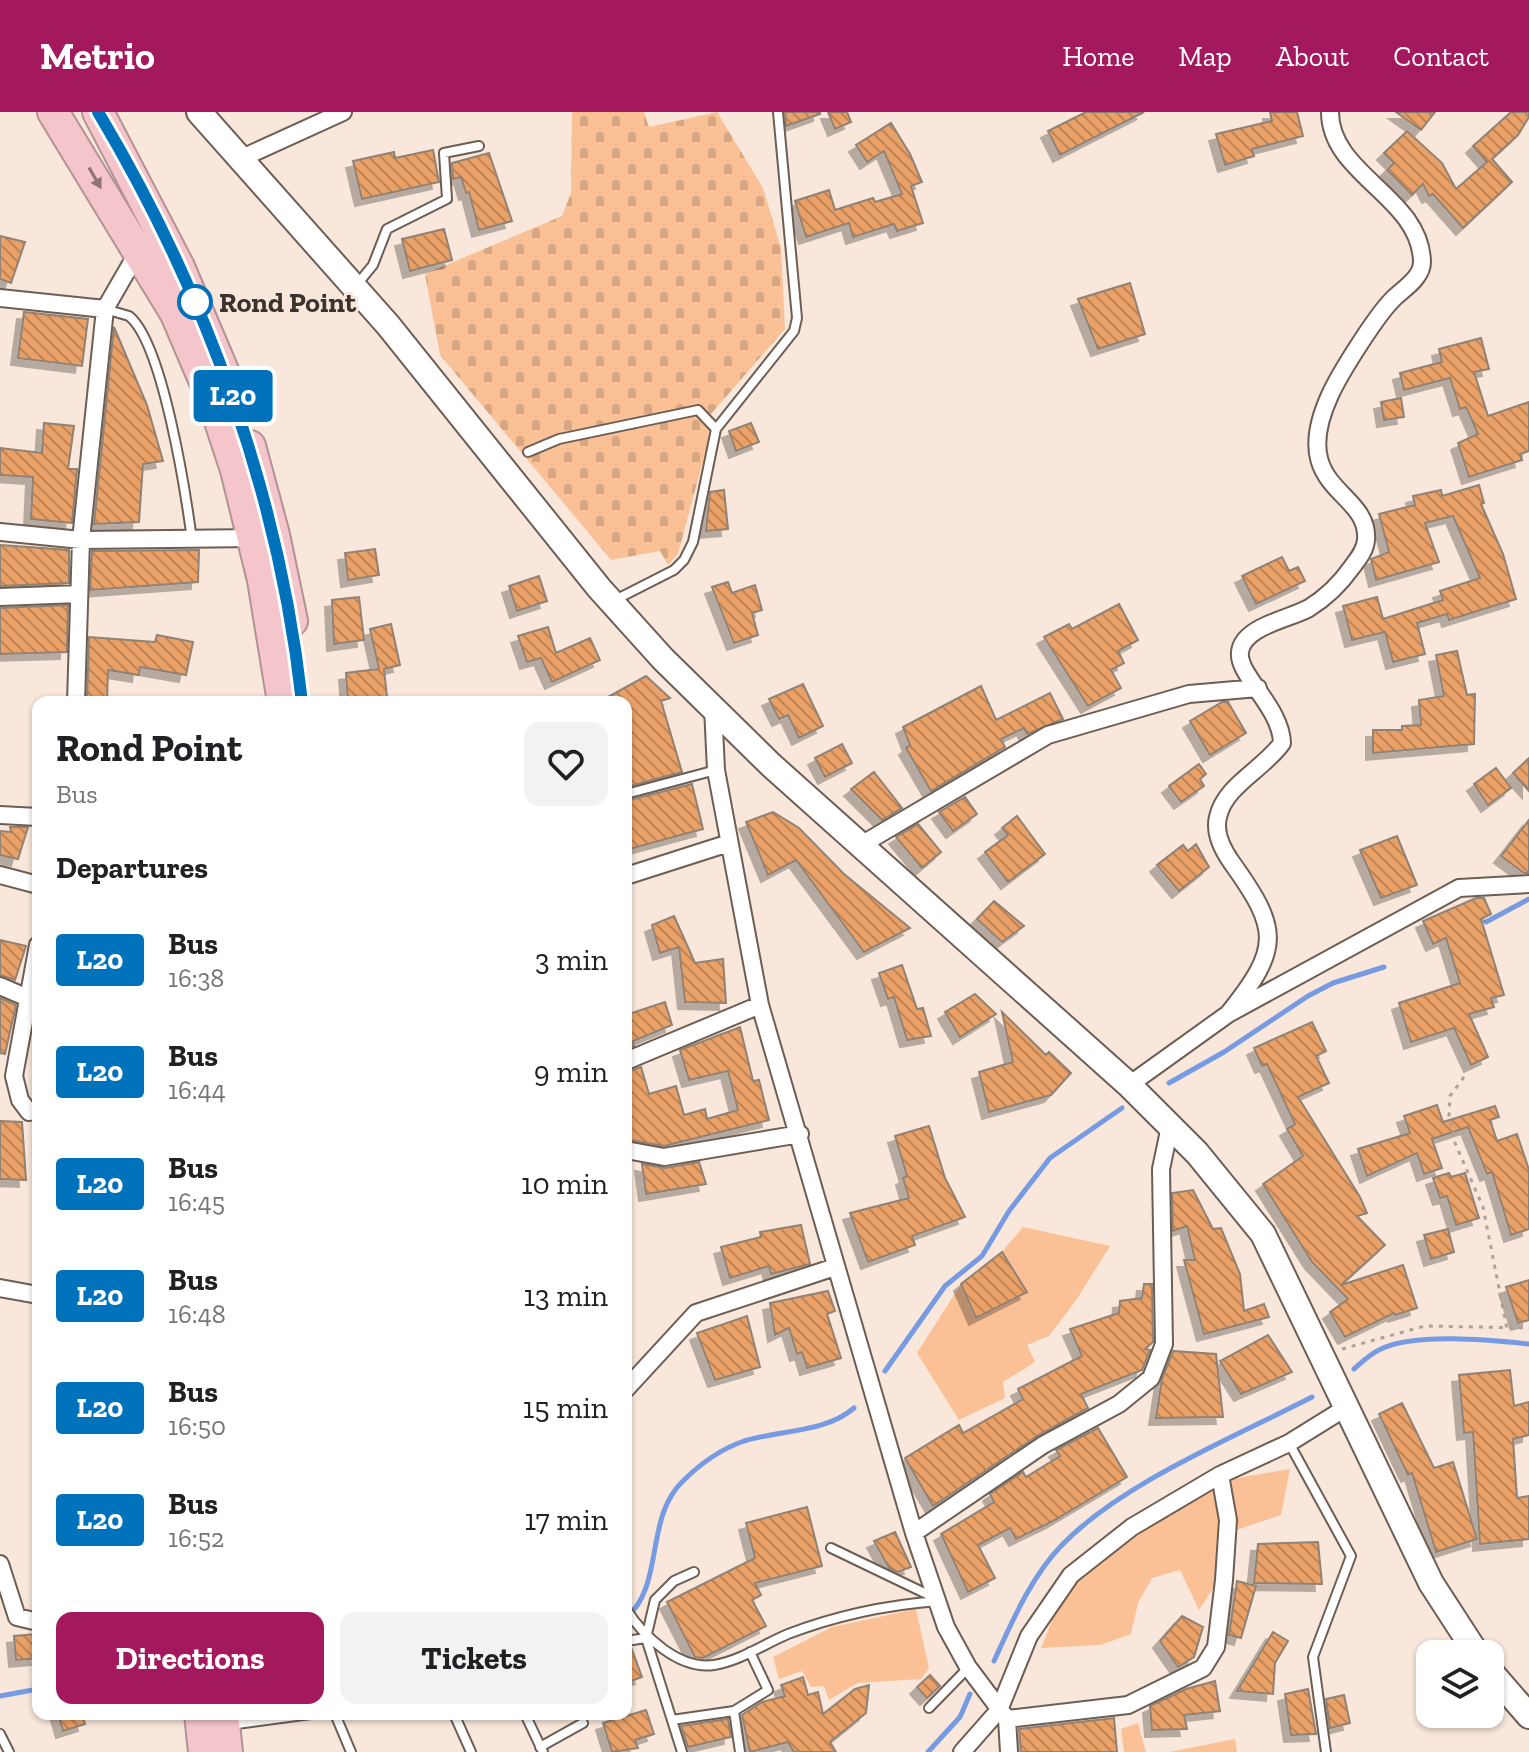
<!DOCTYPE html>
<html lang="en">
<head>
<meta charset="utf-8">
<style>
  body { margin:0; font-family:"Zilla Slab",serif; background:#f2f2f2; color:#202124; height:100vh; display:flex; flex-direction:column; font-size:30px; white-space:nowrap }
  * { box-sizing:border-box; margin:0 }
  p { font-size:26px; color:#757577 }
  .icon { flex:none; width:44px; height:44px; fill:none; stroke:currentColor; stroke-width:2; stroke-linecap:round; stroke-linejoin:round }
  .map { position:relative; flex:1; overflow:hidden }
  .side { position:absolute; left:32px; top:584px; width:600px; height:1024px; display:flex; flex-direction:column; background:#fff; border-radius:16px; box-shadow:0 2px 6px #0004 }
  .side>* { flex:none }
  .badge { padding:0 16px; border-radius:6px; font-size:28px; line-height:52px }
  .tools { position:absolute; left:1416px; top:1528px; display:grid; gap:16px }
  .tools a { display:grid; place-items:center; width:88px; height:88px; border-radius:16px; background:#fff; box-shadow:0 2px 6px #0004; font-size:40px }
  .map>.badge { position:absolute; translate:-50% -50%; box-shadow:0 0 0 4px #fff }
  h2 { padding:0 24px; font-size:30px; line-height:72px }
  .round { display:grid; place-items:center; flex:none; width:84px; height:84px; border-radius:16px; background:#f2f2f2 }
  .overview { display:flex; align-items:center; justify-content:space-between; height:136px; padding:0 24px }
  h1 { font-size:38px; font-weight:800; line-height:60px }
  .button { display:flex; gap:16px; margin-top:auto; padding:16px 24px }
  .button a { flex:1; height:92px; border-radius:16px; background:#a4185e; color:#fff; font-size:32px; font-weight:800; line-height:92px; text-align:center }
  .button a+a { background:#f2f2f2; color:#202124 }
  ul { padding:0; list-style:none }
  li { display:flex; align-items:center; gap:24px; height:112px; padding:0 24px }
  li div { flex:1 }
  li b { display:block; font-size:30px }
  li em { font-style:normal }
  li .badge { min-width:88px; font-weight:700; text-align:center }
  header { display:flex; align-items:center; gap:48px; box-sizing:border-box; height:112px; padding:0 40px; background:#a4185e; color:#fff }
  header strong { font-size:38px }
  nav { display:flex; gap:44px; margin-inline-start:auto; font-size:28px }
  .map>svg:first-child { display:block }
  .green { fill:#fbc196 }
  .cemetery { fill:url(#cemetery-stones) }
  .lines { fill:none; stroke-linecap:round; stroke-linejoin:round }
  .stream { stroke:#779be2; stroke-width:5 }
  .building { fill:url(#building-back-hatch); stroke:#918276; stroke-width:2; filter:url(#shadow) }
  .lane-casing { stroke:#6d5e53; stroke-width:12 }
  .street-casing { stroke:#6d5e53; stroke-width:20 }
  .secondary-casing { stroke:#6d5e53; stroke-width:28 }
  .highway-casing { stroke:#b39294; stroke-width:34 }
  .path { stroke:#aea197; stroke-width:3; stroke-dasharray:4 6; stroke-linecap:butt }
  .lane { stroke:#fff; stroke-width:8 }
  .street { stroke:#fff; stroke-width:16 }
  .secondary { stroke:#fff; stroke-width:24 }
  .highway { stroke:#f5c5cc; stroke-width:30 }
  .oneway { fill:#8e7475 }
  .line-casing { stroke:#fff; stroke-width:18 }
  .line { stroke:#0072bc; stroke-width:12 }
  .stop-dot { fill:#fff; stroke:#0072bc; stroke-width:4 }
  .labels { text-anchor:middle; stroke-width:6; stroke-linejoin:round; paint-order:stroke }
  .stop-label { font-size:28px; font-weight:bold; fill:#39322d; stroke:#f8e7da; text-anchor:start }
</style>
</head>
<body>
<header>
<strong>Metrio</strong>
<nav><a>Home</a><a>Map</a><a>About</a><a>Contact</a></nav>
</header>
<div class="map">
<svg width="1529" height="1640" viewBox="0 0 1529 1640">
  <defs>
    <pattern id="cemetery-stones" width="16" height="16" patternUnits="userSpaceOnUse" patternTransform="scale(2)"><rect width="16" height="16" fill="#fbc196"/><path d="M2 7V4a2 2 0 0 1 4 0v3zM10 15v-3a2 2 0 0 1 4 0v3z" fill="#d8a682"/></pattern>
    <pattern id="building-back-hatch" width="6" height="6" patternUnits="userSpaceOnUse" patternTransform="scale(2)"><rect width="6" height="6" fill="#e9a168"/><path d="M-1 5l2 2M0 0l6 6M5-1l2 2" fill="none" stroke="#be8456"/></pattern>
    <filter id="shadow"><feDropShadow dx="-7" dy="7" stdDeviation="0" flood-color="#0004"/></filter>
  </defs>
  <rect width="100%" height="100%" fill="#f8e7da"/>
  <path class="green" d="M1023,1115L1110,1134L1077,1187L1049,1224L1027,1233L1035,1250L1003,1270L1005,1286L959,1308L917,1241L961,1172L1026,1180L1002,1140Z
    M1290,1357L1281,1403L1236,1418L1223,1461L1199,1498L1180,1458L1152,1466L1138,1491L1131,1522L1100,1533L1041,1536L1063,1481L1192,1374Z
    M916,1497L929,1556L921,1567L858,1571L829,1588L824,1574L811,1575L802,1559L779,1567L773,1545L832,1515Z
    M1138,1611L1146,1640H1124L1121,1617Z
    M1235,1627L1237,1640H1170Z"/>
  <path class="cemetery" d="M572,0H644L649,15L717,0L763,76L781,136L785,217L710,303L708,330L678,442L668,453L660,439L611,448L440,243L425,162L562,104L571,81Z"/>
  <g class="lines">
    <path class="stream" d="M1486,810L1529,787
      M1169,971L1224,940L1308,884L1333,871L1384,855
      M1354,1257C1362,1250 1370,1242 1379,1238C1412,1220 1491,1228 1529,1232
      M885,1259L945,1174L982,1144L1009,1099L1050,1046L1122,996
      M626,1506C665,1473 644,1406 683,1369C700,1352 721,1337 744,1329C780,1318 825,1321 854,1296
      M994,1549C1012,1510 1031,1465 1061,1434C1121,1371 1235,1325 1312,1285
      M0,1584L38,1577
      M928,1640L960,1605L970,1582"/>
  </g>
  <path class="building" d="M785,0H820V2L786,14Z
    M828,0H847L851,10L835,17Z
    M1086,0H1144L1060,43L1048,19Z
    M1270,0H1297L1303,24L1252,37L1254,44L1225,53L1216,22L1272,9Z
    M1396,0H1435L1421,18Z
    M1511,0H1529V5L1518,23L1492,47L1512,70L1463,116L1433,82L1429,84L1423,72L1412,83L1387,58L1394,51L1384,41L1407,19L1442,51L1456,77L1487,50L1473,34Z
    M891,11L910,42L922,70L911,74L923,111L897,119L894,112L853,125L849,111L806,125L795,89L829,78L835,98L873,86L875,90L902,82L884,39L867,50L856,33Z
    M433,38L439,70L362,87L353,49L394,40L395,46Z
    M489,41L512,109L479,118L469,80L466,81L461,65L453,67L452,51Z
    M444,117L452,148L410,159L402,127Z
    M0,124L25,130L11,171L0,167Z
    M1130,171L1145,222L1098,237L1078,187Z
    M24,200L88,207L82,254L18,246Z
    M114,215L147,293L163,349L143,352L139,410L94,412Z
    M1481,226L1489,257L1474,260L1488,304L1529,290V339L1520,342L1522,348L1469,365L1458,331L1478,322L1466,295L1460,297L1450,266L1404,278L1400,261L1442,250L1439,237Z
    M1401,286L1404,305L1384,308L1381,290Z
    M44,311L74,314L68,357H77L72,411L31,407L33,365L0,363V336L42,341Z
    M751,311L759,330L736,339L729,319Z
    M1479,373L1484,391L1481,392L1503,442L1516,487L1449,508L1447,502L1417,511L1425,542L1393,550L1385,520L1352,528L1343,494L1377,485L1383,507L1443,488L1440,479L1480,466L1453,404L1425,411L1439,450L1376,468L1371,447L1389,440L1379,402L1415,393L1413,384L1441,378L1442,384Z
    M724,378L728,417L706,419L710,380Z
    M0,433L69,438V471L0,474Z
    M375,437L379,463L348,468L345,441Z
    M199,438L198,470L90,478L92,439Z
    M1282,445L1289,459L1298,455L1305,469L1256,492L1242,464Z
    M539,464L547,489L517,499L509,474Z
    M728,470L732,481L755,473L762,498L752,501L758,523L734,531L712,475Z
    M359,485L364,528L334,532L332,488Z
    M1119,492L1138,528L1118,539L1124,551L1111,558L1121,576L1088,594L1044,525L1069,512L1072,517Z
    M68,493L67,540L0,542V496Z
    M391,512L400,553L384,557L387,585L348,590L346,561L379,557L370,517Z
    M548,515L556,541L590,526L600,548L552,570L541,546L527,550L518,524Z
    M157,523L193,530L186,563L140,555L139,563L108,558L107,590H87L89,525L155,530Z
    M1457,539L1467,583L1475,582L1474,632L1373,641V618H1402V614L1421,613L1419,588L1444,584L1436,543Z
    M646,564L670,586L661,589L682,660L626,675V590H599Z
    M803,572L823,614L799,626L788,603L779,607L769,587Z
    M981,574L996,608L1050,581L1063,607L1027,622L1024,616L1001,627L1005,635L931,679L906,636L910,633L903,615Z
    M1222,590H1228L1246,621L1210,643L1190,609Z
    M842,632L852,651L825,665L815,646Z
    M1529,646V679L1513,661Z
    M1199,652L1206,662L1200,667L1204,674L1181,690L1169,674Z
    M1496,656L1511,676L1488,693L1474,672Z
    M874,660L902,696L882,708L851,677Z
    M692,672L703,717L626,738V689Z
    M965,685L977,702L953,719L939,700Z
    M773,700L799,716L844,762L910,816L864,840L796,748L768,763L746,710Z
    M1017,704L1045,742L1008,770L985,740L1008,723L1002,716Z
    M1529,708V761H1524L1501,744Z
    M918,712L941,740L922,756L896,725Z
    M10,715H28L18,747L0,743V719L11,720Z
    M1397,724L1417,773L1381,786L1360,738Z
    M1196,732L1209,755L1179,779L1157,753L1183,733L1188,739Z
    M1476,786H1484L1491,802L1481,807L1504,883L1491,886L1494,895L1469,902L1488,945L1471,953L1454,916L1411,930L1399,891L1460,871L1446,826L1433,832L1423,809Z
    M994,789L1024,814L1002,830L977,807Z
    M674,804L695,851L723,847L726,891L685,890L679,835L660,841L652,813Z
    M0,828L26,834L15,868L0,863Z
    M902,853L917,897L923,896L931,924L907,928L894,885L888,887L879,861Z
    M975,882L996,902L960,925L945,900Z
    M0,886L16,893L5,942L0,941Z
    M665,890L672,913L633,929L634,934L626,937V903Z
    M1002,900L1046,943L1049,940L1071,961L1051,983L989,1000L979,960L1013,950Z
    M1312,910L1326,939L1316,944L1329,971L1298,985L1360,1085L1367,1101L1357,1104L1385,1133L1341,1173L1403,1153L1417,1196L1395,1203L1394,1201L1345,1225L1330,1200L1348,1187L1312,1150L1263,1072L1303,1044L1287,1017L1295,1012L1267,952L1262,954L1254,936Z
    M740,915L753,969L759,968L769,1008L664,1034L631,1028L626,1011V960L641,955L649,982L676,974L684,1003L705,997L707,1007L738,998L728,959L689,968L680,938Z
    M1437,993L1443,1010L1495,994L1499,1005L1490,1008L1497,1029L1517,1022L1529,1058V1117L1511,1123L1492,1060L1487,1062L1468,1015L1432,1027L1442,1056L1424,1062L1417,1041L1367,1064L1358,1037L1410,1021L1404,1004Z
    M0,1009L22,1010L26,1068L0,1067Z
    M929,1014L945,1066L965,1105L912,1124L915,1133L868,1150L850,1101L909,1086L903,1066L907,1064L895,1024Z
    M699,1050L706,1072L646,1082L642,1052L665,1056Z
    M1449,1061L1451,1065L1465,1061L1479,1106L1456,1113L1447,1084L1440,1086L1433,1066Z
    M1193,1078L1213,1117L1221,1116L1240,1162L1244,1199L1264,1192L1269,1205L1204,1222L1184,1148H1195L1187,1114L1173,1119L1172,1081Z
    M801,1113L810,1152L771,1162L769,1154L730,1166L721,1135L761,1125L760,1120Z
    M1448,1117L1454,1140L1431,1147L1424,1123Z
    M1002,1140L1027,1180L976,1206L961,1172Z
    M1529,1168V1208L1518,1211L1506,1175Z
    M1144,1172H1152L1153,1230L1145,1237L1150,1238L1142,1258L1081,1282L1088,1296L1037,1324L933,1394L905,1346L959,1313L963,1321L1023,1287L1018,1277L1082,1244L1070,1217L1119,1201L1120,1189L1142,1186Z
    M828,1179L835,1199L827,1202L841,1246L807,1256L802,1240L797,1242L789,1216L775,1223L770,1191Z
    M747,1204L760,1255L715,1268L697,1221Z
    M1268,1223L1292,1260L1241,1282L1220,1249Z
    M1173,1239L1216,1242L1223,1305L1156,1306L1162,1267Z
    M1510,1258L1514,1294L1529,1290V1323L1513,1327L1517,1386L1529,1384V1427L1480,1432L1473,1320L1464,1321L1459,1263Z
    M1402,1291L1434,1356L1453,1350L1477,1427L1436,1440L1412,1361L1408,1363L1379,1302Z
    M1098,1316L1127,1365L1053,1409L1016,1427L1010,1416L978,1433L995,1466L968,1480L941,1422L994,1390L990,1382L1023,1360L1026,1365L1060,1344L1056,1338Z
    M807,1395L822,1454L755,1471L761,1483L752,1488L766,1514L703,1546L695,1545L667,1490L755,1446L746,1411Z
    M895,1420L911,1455L898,1460L889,1456L874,1429Z
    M1318,1430L1322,1472L1254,1471L1258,1432Z
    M1237,1469L1256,1474L1241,1526L1229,1523Z
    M1182,1504L1203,1515L1194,1545L1178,1555L1160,1529Z
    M1273,1520L1288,1529L1275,1551L1273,1582L1237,1579Z
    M36,1522L38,1546L16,1548L14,1524Z
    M631,1535L642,1565L626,1571V1536Z
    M930,1563L940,1574L927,1586L917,1575Z
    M803,1565L808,1583L818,1580L823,1602L855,1577L869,1573L866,1601L830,1630L836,1640H794L788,1630L750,1640L742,1603L762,1590L785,1584L781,1573Z
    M1215,1569L1220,1599L1184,1603L1187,1617L1152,1618L1150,1594L1186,1577Z
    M1308,1577L1316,1622L1291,1623L1285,1582Z
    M1344,1583L1350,1611L1330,1616L1326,1587Z
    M646,1598L654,1622L635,1628L638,1636L612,1640L603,1611Z
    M58,1602H82L85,1612L63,1619Z
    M1114,1606L1117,1640H1021L1019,1617Z
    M728,1607L731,1625L688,1635L681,1614Z"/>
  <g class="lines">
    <defs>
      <path id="lane" d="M355,175L373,153L387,117L447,87L444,41L479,34
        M105,197L129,204C163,231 186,383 192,428
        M528,340L559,327L698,298L716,317
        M615,488L674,458L684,448L693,430L716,317L794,219L797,206L778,0
        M626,682L716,658
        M1289,1331L1351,1444L1313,1545L1326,1640
        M831,1436L935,1486
        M626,1497C643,1524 679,1558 714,1553C740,1549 764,1532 788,1522C835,1504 887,1493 937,1489
        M626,1529L646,1526
        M929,1596L968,1556
        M734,1599L740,1640
        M335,1602L351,1640
        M454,1602L471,1640
        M525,1602L543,1640
        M672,1608L734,1599L768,1578L750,1540
        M229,1613L311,1602
        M0,1622L9,1640
        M540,1635L583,1611
        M682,1640L646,1526L655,1488L674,1469L694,1460"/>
      <path id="street" d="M242,46L343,0
        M0,186L105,197
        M0,420L81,428L258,426
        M0,485L79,482
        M76,590L81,428L105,197L139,138
        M713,595L716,658L760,893L914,1421L946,1515L968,1555L1007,1607
        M0,703L38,705
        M861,733L1048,623L1189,582L1258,576
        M0,763L38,773
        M626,764L729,731
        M0,874L28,886
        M1228,902C1281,836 1280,818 1232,751C1222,737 1214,721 1218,705C1225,673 1264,657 1282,631C1281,595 1237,563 1240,540C1243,514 1290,507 1309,496C1327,485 1340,472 1352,455C1358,447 1365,439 1366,428C1370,377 1286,379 1330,283C1340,261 1376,204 1393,187C1403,177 1422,166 1422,150C1421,85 1330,63 1330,0
        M626,949L760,893
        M1129,973L1228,902L1459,776L1529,772
        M29,1000L20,988L14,964L38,833
        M626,1038L664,1045L800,1022
        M0,1176L38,1183
        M626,1277L696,1201L835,1155
        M914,1421L1043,1333L1119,1292L1151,1266L1164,1232L1161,1057L1170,1014
        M0,1452L17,1505L38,1510
        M962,1640L999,1598L1029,1524L1071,1463L1132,1415L1220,1363L1289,1331L1347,1295
        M1009,1640L1007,1607L1128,1593L1203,1556L1216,1535L1224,1468L1228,1408L1220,1363"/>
      <path id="secondary" d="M199,0L388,213L599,476L663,547L771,653L1129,973L1197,1041L1263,1122L1431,1471L1477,1542
        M1490,1559L1529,1604"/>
      <path id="highway" d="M53,0L176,202L214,291L236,358L263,468L283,590
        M98,0L179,155L229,273
        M250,334L274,423L292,509
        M200,1602L204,1640
        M223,1602L227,1640"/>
    </defs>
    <use href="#lane" class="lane-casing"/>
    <use href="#street" class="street-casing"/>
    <use href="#secondary" class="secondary-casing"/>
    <use href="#highway" class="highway-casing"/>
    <path class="path" d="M1464,965L1450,984L1449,1004L1455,1031L1483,1095L1507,1217
      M1342,1237L1425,1214L1529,1216"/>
    <use href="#lane" class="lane"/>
    <use href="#street" class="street"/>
    <use href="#secondary" class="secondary"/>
    <use href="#highway" class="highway"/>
  </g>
  <defs><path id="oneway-solid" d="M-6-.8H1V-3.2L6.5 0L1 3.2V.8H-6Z" transform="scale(2)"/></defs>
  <use class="oneway" href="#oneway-solid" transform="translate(95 66) rotate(60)"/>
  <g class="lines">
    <defs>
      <path id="line" d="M98,0C206,181 279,381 302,590"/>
    </defs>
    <use href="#line" class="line-casing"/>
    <use href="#line" class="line"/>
  </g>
  <circle class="stop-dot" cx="195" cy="190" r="16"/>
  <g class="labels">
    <g class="stop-label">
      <text x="219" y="200">Rond Point</text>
    </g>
  </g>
</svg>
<div class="tools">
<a><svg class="icon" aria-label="layers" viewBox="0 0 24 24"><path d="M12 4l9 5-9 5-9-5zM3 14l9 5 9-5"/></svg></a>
</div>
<b class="badge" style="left:233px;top:284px;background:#0072bc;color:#fff">L20</b>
<section class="side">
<div class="overview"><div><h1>Rond Point</h1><p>Bus</p></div><a class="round"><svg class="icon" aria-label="heart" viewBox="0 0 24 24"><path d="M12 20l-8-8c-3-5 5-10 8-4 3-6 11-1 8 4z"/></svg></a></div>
<h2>Departures</h2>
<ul>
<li><span class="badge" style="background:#0072bc;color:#fff">L20</span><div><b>Bus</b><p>16:38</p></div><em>3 min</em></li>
<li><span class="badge" style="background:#0072bc;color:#fff">L20</span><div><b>Bus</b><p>16:44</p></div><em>9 min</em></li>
<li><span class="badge" style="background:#0072bc;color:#fff">L20</span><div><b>Bus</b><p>16:45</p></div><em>10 min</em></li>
<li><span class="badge" style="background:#0072bc;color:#fff">L20</span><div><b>Bus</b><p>16:48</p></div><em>13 min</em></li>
<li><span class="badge" style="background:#0072bc;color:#fff">L20</span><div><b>Bus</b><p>16:50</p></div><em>15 min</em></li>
<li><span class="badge" style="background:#0072bc;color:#fff">L20</span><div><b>Bus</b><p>16:52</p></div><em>17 min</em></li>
</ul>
<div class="button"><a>Directions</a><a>Tickets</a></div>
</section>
</div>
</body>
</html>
